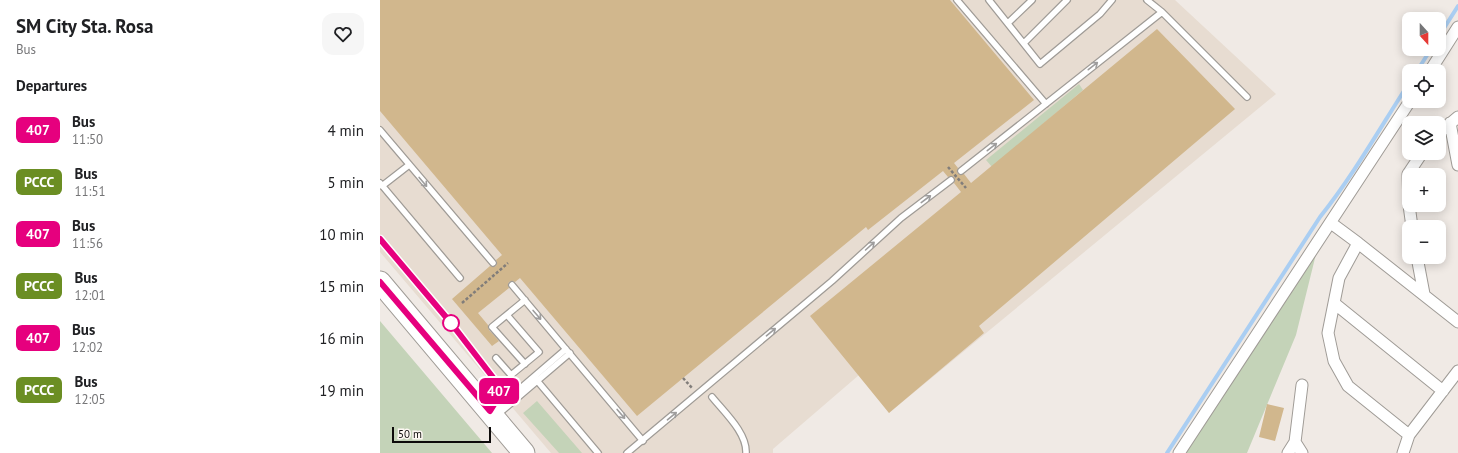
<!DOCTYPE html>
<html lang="en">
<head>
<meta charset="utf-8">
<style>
  body { margin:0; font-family:"PT Sans",sans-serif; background:#f6f6f6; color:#202124; height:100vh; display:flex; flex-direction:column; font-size:15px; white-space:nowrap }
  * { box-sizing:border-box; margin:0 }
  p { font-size:13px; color:#757577 }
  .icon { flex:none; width:22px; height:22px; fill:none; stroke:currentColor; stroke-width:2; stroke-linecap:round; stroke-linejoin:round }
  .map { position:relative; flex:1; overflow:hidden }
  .sheet { display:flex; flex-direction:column; background:#fff; width:380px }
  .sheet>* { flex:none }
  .badge { padding:0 8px; border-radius:6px; font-size:14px; line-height:26px }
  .needle { width:26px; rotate:159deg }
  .tools { position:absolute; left:1022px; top:12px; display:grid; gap:8px }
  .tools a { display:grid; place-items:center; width:44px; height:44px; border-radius:8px; background:#fff; box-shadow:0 2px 10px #0003; font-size:20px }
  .scale { position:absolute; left:12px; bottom:10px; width:99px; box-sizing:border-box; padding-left:4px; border:2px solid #0d0b0a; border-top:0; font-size:11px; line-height:14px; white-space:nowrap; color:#0d0b0a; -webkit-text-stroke:3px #fdf8f3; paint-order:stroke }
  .map>.badge { position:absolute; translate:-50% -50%; box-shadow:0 0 0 2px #fff }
  h2 { padding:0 16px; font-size:15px; line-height:36px }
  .round { display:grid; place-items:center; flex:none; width:42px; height:42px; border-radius:12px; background:#f6f6f6 }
  .summary { display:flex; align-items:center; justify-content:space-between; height:68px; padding:0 16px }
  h1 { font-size:19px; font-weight:700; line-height:30px }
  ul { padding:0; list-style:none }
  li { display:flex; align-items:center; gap:12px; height:52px; padding:0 16px }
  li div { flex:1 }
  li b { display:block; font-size:15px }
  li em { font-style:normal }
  li .badge { min-width:44px; font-weight:700; text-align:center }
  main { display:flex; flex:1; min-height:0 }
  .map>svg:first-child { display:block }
  .built { fill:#e7dcd1 }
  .green { fill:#c4d3b8 }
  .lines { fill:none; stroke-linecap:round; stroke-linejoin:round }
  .stream { stroke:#aacef2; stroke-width:4 }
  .building { fill:#d1b78d }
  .lane-casing { stroke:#9f9b96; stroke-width:8 }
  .street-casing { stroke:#9f9b96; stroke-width:13 }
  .highway-casing { stroke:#9f9b96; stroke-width:23 }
  .path { stroke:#817d7a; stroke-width:2.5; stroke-dasharray:3 2; stroke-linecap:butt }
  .lane { stroke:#fff; stroke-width:5.5 }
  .street { stroke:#fff; stroke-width:11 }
  .highway { stroke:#fff; stroke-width:21 }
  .path-bridge { stroke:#817d7a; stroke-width:2.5; stroke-dasharray:3 2; stroke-linecap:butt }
  .oneway { stroke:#9e9d9d }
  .line-casing { stroke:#fff; stroke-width:9 }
  .line { stroke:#e6007e; stroke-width:6 }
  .stop-dot { fill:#fff; stroke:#e6007e; stroke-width:2 }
</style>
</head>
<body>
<main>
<section class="sheet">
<div class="summary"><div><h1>SM City Sta. Rosa</h1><p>Bus</p></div><a class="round"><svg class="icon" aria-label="heart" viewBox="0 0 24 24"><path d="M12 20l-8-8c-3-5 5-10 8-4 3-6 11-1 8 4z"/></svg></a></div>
<h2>Departures</h2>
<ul>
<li><span class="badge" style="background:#e6007e;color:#fff">407</span><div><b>Bus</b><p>11:50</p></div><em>4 min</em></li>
<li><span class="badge" style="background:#6b8e23;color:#fff">PCCC</span><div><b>Bus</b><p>11:51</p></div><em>5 min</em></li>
<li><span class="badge" style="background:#e6007e;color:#fff">407</span><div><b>Bus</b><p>11:56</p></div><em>10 min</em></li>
<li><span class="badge" style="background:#6b8e23;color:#fff">PCCC</span><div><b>Bus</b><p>12:01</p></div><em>15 min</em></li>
<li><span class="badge" style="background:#e6007e;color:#fff">407</span><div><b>Bus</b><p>12:02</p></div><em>16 min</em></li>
<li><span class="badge" style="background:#6b8e23;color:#fff">PCCC</span><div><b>Bus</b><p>12:05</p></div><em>19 min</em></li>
</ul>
</section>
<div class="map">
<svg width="1078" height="453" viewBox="0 0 1078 453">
  <rect width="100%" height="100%" fill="#f0eae5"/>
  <path class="built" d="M0,0H795L896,94L509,413L479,375L393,449V453H171L0,252Z"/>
  <path class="green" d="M699,84L703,90L612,167L606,160Z
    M938,246L916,335L867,453H802Z
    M0,321L112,453H0Z
    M157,401L202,453H179L143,413Z"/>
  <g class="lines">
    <path class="stream" d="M1059,36L1078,6
      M1037,71L1051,49
      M787,453L940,217C973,176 1000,128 1029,83"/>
  </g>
  <path class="building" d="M0,0H570L654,100L574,163L578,168L577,171L578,174H584L591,183L777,29L855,109L599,326L604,333L509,413L430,316L581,192L574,183L575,180L574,177L571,176L568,177L563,171L488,230L486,227L257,416L140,278L135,282L132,281L129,282L128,285L129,288L98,313L108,325L109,330L119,341L112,346L72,299L110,266L113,267L116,266L117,263L116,260L122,255L0,111Z
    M887,404L904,408L895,441L879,437Z"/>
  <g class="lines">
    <defs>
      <path id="lane" d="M577,0L666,104
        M609,0L660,64L720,14L732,0
        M782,12L867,97
        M628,23L652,0
        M644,43L687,0
        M0,130L113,263
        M581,171L782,12L767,0
        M0,183L80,278
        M2,186L29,165
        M0,239L71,323L118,384L120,395L112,408
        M132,285L263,441
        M145,300L112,327L145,364
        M116,358L131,375L159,352L127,315
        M154,377L218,453
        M332,397C345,413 367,433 366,453
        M114,411L186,349
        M116,416L190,353
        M247,453L452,281L521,218L571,180"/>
      <path id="street" d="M1050,71L1078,27
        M1070,123L1078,165
        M1059,133L1078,117
        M951,223L978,243L1078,322
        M1032,227L1029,205L1028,174L1042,153
        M978,243L959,278L948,333L954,361L968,386L1029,435
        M1037,257L1044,294
        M954,303L1063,391
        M915,442L922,453
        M799,453L1030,101
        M908,453L915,442L922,385
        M1023,453L1029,435L1078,371"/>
      <path id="highway" d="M0,282L144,453"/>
    </defs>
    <use href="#lane" class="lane-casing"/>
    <use href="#street" class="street-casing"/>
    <use href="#highway" class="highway-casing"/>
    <path class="path" d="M82,303L128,263
      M303,378L312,388"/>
    <use href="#lane" class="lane"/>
    <use href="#street" class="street"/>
    <use href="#highway" class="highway"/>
    <path class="path-bridge" d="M568,167L586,188"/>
  </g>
  <defs><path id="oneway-shaft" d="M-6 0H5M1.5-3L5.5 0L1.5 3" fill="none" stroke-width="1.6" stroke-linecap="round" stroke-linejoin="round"/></defs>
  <g class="oneway">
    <use href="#oneway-shaft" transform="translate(713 66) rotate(-38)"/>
    <use href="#oneway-shaft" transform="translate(612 147) rotate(-38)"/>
    <use href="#oneway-shaft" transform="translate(43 182) rotate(50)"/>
    <use href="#oneway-shaft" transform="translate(546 199) rotate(-37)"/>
    <use href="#oneway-shaft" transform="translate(490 246) rotate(-42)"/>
    <use href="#oneway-shaft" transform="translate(157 315) rotate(49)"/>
    <use href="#oneway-shaft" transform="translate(391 332) rotate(-40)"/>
    <use href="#oneway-shaft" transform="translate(241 414) rotate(50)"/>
    <use href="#oneway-shaft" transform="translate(292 416) rotate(-40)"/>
  </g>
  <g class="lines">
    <defs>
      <path id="line" d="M0,239L71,323L118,384L120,395L110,411L0,282"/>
    </defs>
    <use href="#line" class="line-casing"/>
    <use href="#line" class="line"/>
  </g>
  <circle class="stop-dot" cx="71" cy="323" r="8"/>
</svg>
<div class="tools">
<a><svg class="needle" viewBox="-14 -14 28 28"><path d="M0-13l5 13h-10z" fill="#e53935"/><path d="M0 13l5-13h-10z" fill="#757577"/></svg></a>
<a><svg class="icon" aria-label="locate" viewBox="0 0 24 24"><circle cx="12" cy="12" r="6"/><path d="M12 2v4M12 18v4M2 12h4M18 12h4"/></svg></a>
<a><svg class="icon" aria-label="layers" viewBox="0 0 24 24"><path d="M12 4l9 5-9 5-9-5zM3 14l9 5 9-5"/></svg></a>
<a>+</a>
<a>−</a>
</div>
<div class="scale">50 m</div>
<b class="badge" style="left:119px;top:391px;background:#e6007e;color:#fff">407</b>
</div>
</main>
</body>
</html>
